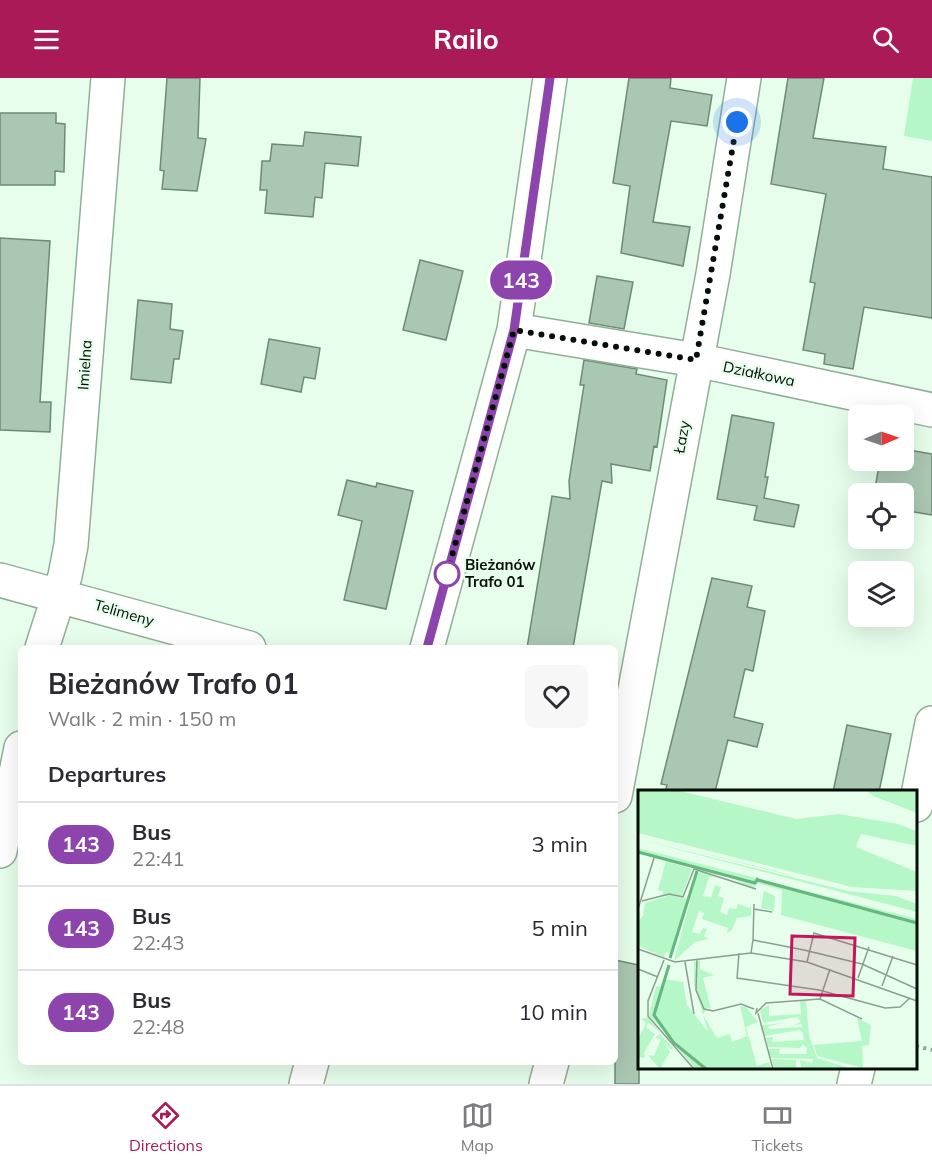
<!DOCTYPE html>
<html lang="en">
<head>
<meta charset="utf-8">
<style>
  body { margin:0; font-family:Mulish,sans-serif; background:#f7f7f7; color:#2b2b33; height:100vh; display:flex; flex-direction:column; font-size:22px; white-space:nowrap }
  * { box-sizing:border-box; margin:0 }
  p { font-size:20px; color:#7c7c81 }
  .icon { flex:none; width:33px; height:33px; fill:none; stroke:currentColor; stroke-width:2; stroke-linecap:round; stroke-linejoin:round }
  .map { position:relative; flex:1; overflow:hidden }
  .drawer { position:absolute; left:18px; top:567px; width:600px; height:420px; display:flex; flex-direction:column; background:#fff; border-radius:9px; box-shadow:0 6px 24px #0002 }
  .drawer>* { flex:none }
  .badge { padding:0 12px; border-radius:20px; font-size:21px; line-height:39px }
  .needle { width:39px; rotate:88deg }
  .buttons { position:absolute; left:848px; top:327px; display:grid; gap:12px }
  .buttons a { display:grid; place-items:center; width:66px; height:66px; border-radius:9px; background:#fff; box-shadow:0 6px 24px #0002; font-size:30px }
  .you { position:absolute; width:30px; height:30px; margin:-15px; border:4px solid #fff; border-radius:50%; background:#1a73e8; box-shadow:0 0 0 9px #1a73e833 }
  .map>.badge { position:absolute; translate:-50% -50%; box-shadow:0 0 0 3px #fff }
  h2 { padding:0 30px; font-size:22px; line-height:54px }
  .round { display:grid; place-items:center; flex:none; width:63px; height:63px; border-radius:9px; background:#f7f7f7 }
  .summary { display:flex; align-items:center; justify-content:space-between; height:102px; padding:0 30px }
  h1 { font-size:28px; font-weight:700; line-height:45px }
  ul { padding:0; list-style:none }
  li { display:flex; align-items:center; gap:18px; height:84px; padding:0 30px; border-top:2px solid #e1e1e2 }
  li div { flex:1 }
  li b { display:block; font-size:22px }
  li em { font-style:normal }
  li .badge { min-width:66px; font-weight:700; text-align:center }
  header { display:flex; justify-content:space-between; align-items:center; height:78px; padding:0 30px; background:#a91a56; color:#fff; font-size:27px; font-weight:700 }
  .menu { display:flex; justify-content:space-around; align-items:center; height:84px; border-top:2px solid #e1e1e2; background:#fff; font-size:16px; color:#7c7c81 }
  .menu a { display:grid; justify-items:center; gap:3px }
  .menu .on { color:#a91a56 }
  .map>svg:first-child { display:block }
  .green { fill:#b5f7c7 }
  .building { fill:#aac7b1; stroke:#6e8a75; stroke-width:1.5 }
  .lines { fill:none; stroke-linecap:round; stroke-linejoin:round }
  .minor-casing { stroke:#92ae99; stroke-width:36 }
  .path { stroke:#91a395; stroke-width:4; stroke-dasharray:3 4.5; stroke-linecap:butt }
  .minor { stroke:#fff; stroke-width:33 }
  .line-casing { stroke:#fff; stroke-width:14 }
  .line { stroke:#8e44ad; stroke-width:9 }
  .walk { stroke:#050f07; stroke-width:6; stroke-dasharray:0 10.8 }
  .stop-dot { fill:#fff; stroke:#8e44ad; stroke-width:3 }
  .labels { text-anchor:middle; stroke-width:4.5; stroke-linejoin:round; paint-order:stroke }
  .street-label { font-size:15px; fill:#050f07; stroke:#e6feeb }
  .stop-label { font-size:15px; font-weight:bold; fill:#050f07; stroke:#e6feeb; text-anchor:start }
  .inset-river { fill:none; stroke:#64b77e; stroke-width:3 }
  .inset-road { fill:none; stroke:#8c9e90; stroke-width:1.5 }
  .view { fill:#c2185b; fill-opacity:0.15; stroke:#c2185b; stroke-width:3 }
  .inset-edge { fill:none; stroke:#050f07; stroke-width:3 }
</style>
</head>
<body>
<header><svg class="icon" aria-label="menu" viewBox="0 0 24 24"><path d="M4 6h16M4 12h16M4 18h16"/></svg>Railo<svg class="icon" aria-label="search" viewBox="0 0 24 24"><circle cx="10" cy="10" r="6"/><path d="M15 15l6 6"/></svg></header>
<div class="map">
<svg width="932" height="1006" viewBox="0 0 932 1006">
  <rect width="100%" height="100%" fill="#e6feeb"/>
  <path class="green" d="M913,0H932V63L904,58Z"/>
  <path class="building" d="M167,0H200L198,60L206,61L197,113L162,111L164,93L160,92Z
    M629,0H671L670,10L712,17L707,48L671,43L653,144L690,149L683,188L621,175L630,108L613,105Z
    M788,0H824L813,60L886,69L883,91L932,99V240L864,229L853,291L824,286L825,276L803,272L815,205L810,204L826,116L771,106Z
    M0,35H56V45L65,46L64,94L55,93V107H0Z
    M305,54L361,59L358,88L325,85L322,120L315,119L313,139L265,135L267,112H260L262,83H270L272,66L303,68Z
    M0,160L50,163L40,324H51L50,354L0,352Z
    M420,182L463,193L446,262L403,252Z
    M597,198L633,204L624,251L589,245Z
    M138,222L172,226L170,251L183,253L179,281H174L171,305L131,301Z
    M269,261L320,270L315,301L304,299L301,314L261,306Z
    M584,282L637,291L636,296L667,302L657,369L654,368L650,393L611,386L612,405L602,403L573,570H527L552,418L570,421L569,403L584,307H580Z
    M732,337L774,345L765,399H768L764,420L799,427L794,449L754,442L757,428L717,421Z
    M903,371L932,376V437L903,432V416H874L880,382H903Z
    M347,402L376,409L377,405L413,413L386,531L344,522L362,443L338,437Z
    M712,500L752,508L747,529L765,533L753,593L745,591L734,639L763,646L757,669L728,662L715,714H665L667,707L661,706Z
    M847,647L891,656L879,714H833Z
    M615,882L639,887V1006H615Z"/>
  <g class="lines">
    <defs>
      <path id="minor" d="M514,252L696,282L932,332
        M0,502L249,570
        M42,570L65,498L71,467L108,0
        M427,570L514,252L550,0
        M615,718L713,196L744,0
        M916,727L932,645
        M0,773L21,670
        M306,1006L312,984
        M546,1006L552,984
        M854,1006L858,990"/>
    </defs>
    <use href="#minor" class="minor-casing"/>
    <path class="path" d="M916,968L932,972"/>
    <use href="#minor" class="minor"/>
  </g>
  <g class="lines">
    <defs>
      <path id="line" d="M427,570L514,252L550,0"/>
    </defs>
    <use href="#line" class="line-casing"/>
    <use href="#line" class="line"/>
    <path class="walk" d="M447,496L514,252L696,282L737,44"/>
  </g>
  <circle class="stop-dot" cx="447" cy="496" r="12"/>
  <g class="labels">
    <g class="street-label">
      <text transform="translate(85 287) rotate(-86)" y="5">Imielna</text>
      <text transform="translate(759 296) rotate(12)" y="5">Działkowa</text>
      <text transform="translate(682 359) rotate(-80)" y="5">Łazy</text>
      <text transform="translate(124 535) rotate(16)" y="5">Telimeny</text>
    </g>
    <g class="stop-label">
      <text x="465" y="492">Bieżanów<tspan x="465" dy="17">Trafo 01</tspan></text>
    </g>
  </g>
  <g transform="translate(638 712)">
    <rect width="279" height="279" fill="#e6feeb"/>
    <path d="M0,0H38L158,29L201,24L260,34L279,41V56L223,44L218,57L279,82V101L214,97L0,43ZM228,0H279V23L235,6ZM0,47L130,79L163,88ZM0,49L210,101L258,106L279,114V122ZM0,58L279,129V161L143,125L144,100L120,93L116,97L104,94L92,86L0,62ZM28,71L54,79L44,106H24L25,102L20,100ZM60,81L79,86L71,87L65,106L73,108L77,95L83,97L80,106L86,108L82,122L89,125L91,118L98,119L100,114L112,118L113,115V126L99,128L94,140L89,143L90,138L64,129L66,123L61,121L54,142L62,144L65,138L69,139L66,146L70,149L57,152L36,171ZM126,101L137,106L136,121L123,118ZM32,105L49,109L32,163L28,162L26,167L0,156V131L5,126L7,113ZM62,170V179L76,185L65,188L73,219L69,218L65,225L79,248L92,244L94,252L109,246L102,216L108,217L120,232L108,237L119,276L131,272L133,279H58L11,225L18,196L22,197L26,189L45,192L49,215L70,242L56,194V172ZM162,211H171L168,212L171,245L179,268L211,278L136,279L134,269L158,270V278H163L162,270L174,273L175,269L133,268L130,259H142L141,264H168L169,258L165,254L162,258L130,257L128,248L135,247L134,252L166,250L165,243L161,240L127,246L124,235L146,233L130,236L131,239L164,237V234L156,235L163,232L159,227L125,233L122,220L131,215V226L163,224ZM10,227L21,241L10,233L8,237L17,244L6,263L7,268L0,267V250L8,233L3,229ZM219,228L233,235L231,255L224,256L225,278L179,266L176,255L224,251ZM22,244L35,258L33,260L25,251L32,262L22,279L10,265L16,266L23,249L17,248Z" fill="#b5f7c7"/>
    <path class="inset-river" d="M0,62L117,93L120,88M120,90L279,133M32,168L59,81M31,175L16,225L36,253L68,279"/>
    <path class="inset-road" d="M4,111L31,104L45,107L56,79L118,99M0,119L16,68M116,119L134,122M115,150L116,114M0,159L37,172L113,163L169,172L279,211M101,163L99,188L181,200L247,218L262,217L272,208M113,163L115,150L166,160L224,174L279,199M59,169L58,200L66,219L75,221L103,214L116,219M26,170L10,211V226L56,279M47,172L56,224M169,172L176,143L279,175M0,179L20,187M220,188L231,157M244,196L255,166M182,209L192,179M119,218L118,223L128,213L182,209L224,229M120,223L135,279"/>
    <path class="view" d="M154,146L217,148L215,206L152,204Z"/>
    <rect width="279" height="279" class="inset-edge"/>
  </g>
</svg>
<div class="buttons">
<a><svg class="needle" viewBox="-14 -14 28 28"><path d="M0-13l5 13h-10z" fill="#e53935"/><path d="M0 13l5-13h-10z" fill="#7c7c81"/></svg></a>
<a><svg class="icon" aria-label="locate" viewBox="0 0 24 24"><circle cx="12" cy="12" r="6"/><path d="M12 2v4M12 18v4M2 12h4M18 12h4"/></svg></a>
<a><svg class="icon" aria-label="layers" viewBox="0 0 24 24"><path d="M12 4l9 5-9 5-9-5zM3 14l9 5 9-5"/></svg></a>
</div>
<div class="you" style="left:737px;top:44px"></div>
<b class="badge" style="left:521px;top:202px;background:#8e44ad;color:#fff">143</b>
<section class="drawer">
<div class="summary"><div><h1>Bieżanów Trafo 01</h1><p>Walk · 2 min · 150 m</p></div><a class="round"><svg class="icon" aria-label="heart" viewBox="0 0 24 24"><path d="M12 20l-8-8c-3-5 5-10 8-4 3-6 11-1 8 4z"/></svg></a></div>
<h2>Departures</h2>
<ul>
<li><span class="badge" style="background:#8e44ad;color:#fff">143</span><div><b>Bus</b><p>22:41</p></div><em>3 min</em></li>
<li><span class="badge" style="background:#8e44ad;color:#fff">143</span><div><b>Bus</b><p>22:43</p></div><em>5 min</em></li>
<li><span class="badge" style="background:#8e44ad;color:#fff">143</span><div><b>Bus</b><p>22:48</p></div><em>10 min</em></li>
</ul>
</section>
</div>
<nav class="menu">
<a class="on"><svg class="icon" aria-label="directions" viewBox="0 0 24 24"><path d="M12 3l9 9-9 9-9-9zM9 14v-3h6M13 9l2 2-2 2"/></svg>Directions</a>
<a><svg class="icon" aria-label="map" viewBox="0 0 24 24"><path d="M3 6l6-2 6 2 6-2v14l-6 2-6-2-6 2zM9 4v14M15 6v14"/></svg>Map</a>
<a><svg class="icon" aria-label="tickets" viewBox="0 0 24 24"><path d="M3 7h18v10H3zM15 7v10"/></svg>Tickets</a>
</nav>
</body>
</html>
